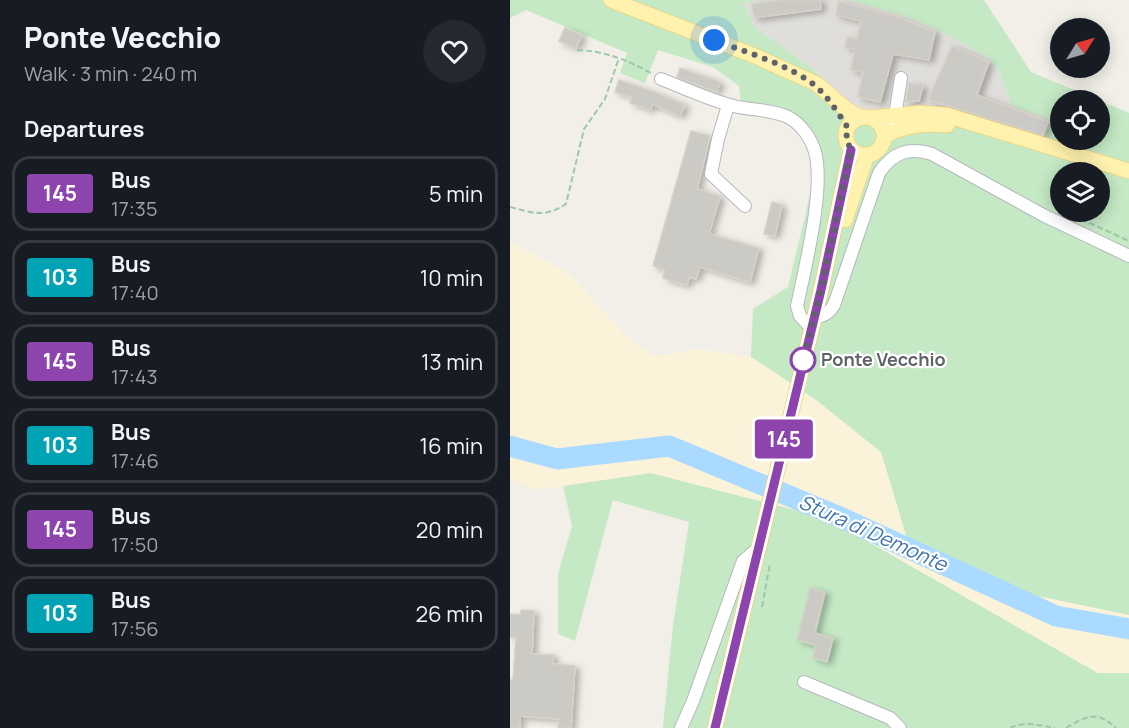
<!DOCTYPE html>
<html lang="en">
<head>
<meta charset="utf-8">
<style>
  body { margin:0; font-family:Manrope,sans-serif; background:#242831; color:#f1f3f6; height:100vh; display:flex; flex-direction:column; font-size:22px; white-space:nowrap }
  * { box-sizing:border-box; margin:0 }
  p { font-size:20px; color:#9ea1a6 }
  .icon { flex:none; width:33px; height:33px; fill:none; stroke:currentColor; stroke-width:2; stroke-linecap:round; stroke-linejoin:round }
  .map { position:relative; flex:1; overflow:hidden }
  .sheet { display:flex; flex-direction:column; background:#171b24; width:510px }
  .sheet>* { flex:none }
  .badge { padding:0 12px; border-radius:4px; font-size:21px; line-height:39px }
  .needle { width:39px; rotate:53deg }
  .controls { position:absolute; left:540px; top:18px; display:grid; gap:12px }
  .controls a { display:grid; place-items:center; width:60px; height:60px; border-radius:50%; background:#171b24; box-shadow:0 3px 15px #0003; font-size:30px }
  .you { position:absolute; width:30px; height:30px; margin:-15px; border:4px solid #fff; border-radius:50%; background:#1a73e8; box-shadow:0 0 0 9px #1a73e833 }
  .map>.badge { position:absolute; translate:-50% -50%; box-shadow:0 0 0 3px #fff }
  h2 { padding:0 24px; font-size:22px; line-height:54px }
  .round { display:grid; place-items:center; flex:none; width:63px; height:63px; border-radius:32px; background:#242831 }
  .summary { display:flex; align-items:center; justify-content:space-between; height:102px; padding:0 24px }
  h1 { font-size:28px; font-weight:800; line-height:45px }
  ul { padding:0; list-style:none }
  li { display:flex; align-items:center; gap:18px; height:75px; margin:0 12px 9px; padding:0 12px; border:3px solid #363941; border-radius:18px }
  li div { flex:1 }
  li b { display:block; font-size:22px }
  li em { font-style:normal }
  li .badge { min-width:66px; font-weight:700; text-align:center }
  main { display:flex; flex:1; min-height:0 }
  .map>svg:first-child { display:block }
  .industrial { fill:#e0deda }
  .green { fill:#c5e8c5; fill-rule:evenodd }
  .sand { fill:#fbf3d9 }
  .lines { fill:none; stroke-linecap:round; stroke-linejoin:round }
  .river { stroke:#aadaff; stroke-width:21 }
  .building { fill:#cccac5; stroke:#d6d1c6; stroke-width:1.5; filter:url(#shadow) }
  .minor-casing { stroke:#b5b8bc; stroke-width:14 }
  .major-casing { stroke:#f2c960; stroke-width:16 }
  .path { stroke:#9cc7a9; stroke-width:2; stroke-dasharray:6 3; stroke-linecap:butt }
  .minor { stroke:#fff; stroke-width:12 }
  .major { stroke:#fff2af; stroke-width:15 }
  .line-casing { stroke:#fff; stroke-width:14 }
  .line { stroke:#8e44ad; stroke-width:9 }
  .walk { stroke:#5f6368; stroke-width:6; stroke-dasharray:0 10.8 }
  .stop-dot { fill:#fff; stroke:#8e44ad; stroke-width:3 }
  .labels { text-anchor:middle; stroke-width:4.5; stroke-linejoin:round; paint-order:stroke }
  .stop-label { font-size:18px; font-weight:bold; fill:#5f6368; stroke:#fff; text-anchor:start }
  .water-label { font-size:20px; font-style:italic; fill:#4174aa; stroke:#fff }
</style>
</head>
<body>
<main>
<section class="sheet">
<div class="summary"><div><h1>Ponte Vecchio</h1><p>Walk · 3 min · 240 m</p></div><a class="round"><svg class="icon" aria-label="heart" viewBox="0 0 24 24"><path d="M12 20l-8-8c-3-5 5-10 8-4 3-6 11-1 8 4z"/></svg></a></div>
<h2>Departures</h2>
<ul>
<li><span class="badge" style="background:#8e44ad;color:#fff">145</span><div><b>Bus</b><p>17:35</p></div><em>5 min</em></li>
<li><span class="badge" style="background:#00a3b4;color:#fff">103</span><div><b>Bus</b><p>17:40</p></div><em>10 min</em></li>
<li><span class="badge" style="background:#8e44ad;color:#fff">145</span><div><b>Bus</b><p>17:43</p></div><em>13 min</em></li>
<li><span class="badge" style="background:#00a3b4;color:#fff">103</span><div><b>Bus</b><p>17:46</p></div><em>16 min</em></li>
<li><span class="badge" style="background:#8e44ad;color:#fff">145</span><div><b>Bus</b><p>17:50</p></div><em>20 min</em></li>
<li><span class="badge" style="background:#00a3b4;color:#fff">103</span><div><b>Bus</b><p>17:56</p></div><em>26 min</em></li>
</ul>
</section>
<div class="map">
<svg width="619" height="728" viewBox="0 0 619 728">
  <defs>
    <filter id="shadow"><feDropShadow dx="4.5" dy="2.5" stdDeviation="3" flood-color="#0004"/></filter>
  </defs>
  <rect width="100%" height="100%" fill="#f1efe8"/>
  <path class="industrial" d="M250,0H340L400,18L434,33L481,59L490,73L501,105L541,120L536,138L433,107L364,113L345,107L304,70L245,27L233,3Z"/>
  <path class="green" d="M0,0H250L233,3L245,27L304,70L345,107L364,113L392,107H433L536,137L541,120L501,105L490,73L481,59L434,33L400,18L340,0H474L521,72L619,113V615L522,595L397,539L371,452L306,400L241,357L243,309L278,287L311,149L300,130L231,104L229,86L203,67L148,50L135,83L110,73L117,53L16,10L0,18ZM550,100H590V140H550ZM550,172H590V212H550Z
    M141,473L317,518L588,673H619V728H153L163,625L179,522L103,500L65,641L48,634V574L62,526L53,485Z"/>
  <path class="sand" d="M0,242L59,273L117,337L145,356L187,349L241,357L306,400L371,453L397,539L522,595L619,615V673H588L317,518L141,473L26,490L0,479Z"/>
  <g class="lines">
    <path class="river" d="M0,446L47,459L159,446L332,518L546,616L619,629"/>
  </g>
  <path class="building" d="M273,0H310L311,9L244,18L242,4Z
    M329,1L390,18L425,32L419,60L383,54L370,102L348,97L353,72L341,70L345,49L335,47L338,37L347,39L351,21L326,15Z
    M55,28L72,35L66,48L49,41Z
    M442,46L479,62L467,95L538,122L533,135L418,100Z
    M170,68L210,82L207,92L167,77Z
    M109,80L147,93L175,105L170,116L142,104L141,110L120,103L122,97L105,92Z
    M399,83L413,86L409,101L396,102Z
    M181,131L200,136L187,189L210,196L199,234L249,248L240,282L190,267L186,279L179,277L177,285L153,278L155,270L143,266Z
    M262,202L272,205L265,236L254,234Z
    M300,588L315,592L305,633L323,638L317,662L303,657L306,645L287,640Z
    M11,610L24,611L22,654L43,655V664L65,666L61,728H48L49,719L10,716V728H0V680H3L6,637H0V614L11,615Z"/>
  <g class="lines">
    <defs>
      <path id="minor" d="M151,79C174,88 197,99 220,105C240,111 258,108 278,117C291,124 301,138 305,152C315,189 295,267 287,306L290,316L301,328
        M218,105L208,139L201,174L235,206
        M384,122L391,78
        M304,318C314,316 319,313 324,305L369,173C383,152 399,147 422,154L533,215L619,256
        M294,682L380,718L390,728
        M171,728L183,701L233,561L247,549"/>
      <path id="major" d="M101,0L245,56L307,84L336,109L351,118
        M336 136a19 19 0 1 1 38 0a19 19 0 1 1-38 0Z
        M361,118L410,113L436,115L619,171
        M374,136C395,125 414,123 437,125
        M335,220L357,155
        M205,728L311,290L341,150"/>
    </defs>
    <use href="#minor" class="minor-casing"/>
    <use href="#major" class="major-casing"/>
    <path class="path" d="M67,50C95,51 117,60 141,73
      M0,207C24,213 34,218 56,204L74,129L95,99L109,58
      M571,219L619,241
      M252,607L260,563
      M500,728C515,721 529,725 545,728
      M556,728C576,716 587,710 606,728"/>
    <use href="#minor" class="minor"/>
    <use href="#major" class="major"/>
  </g>
  <g class="lines">
    <defs>
      <path id="line" d="M205,728L311,290L341,150"/>
    </defs>
    <use href="#line" class="line-casing"/>
    <use href="#line" class="line"/>
    <path class="walk" d="M204,40C235,52 271,62 299,81C315,92 327,111 338,128L336,139L341,150L311,290L293,360"/>
  </g>
  <circle class="stop-dot" cx="293" cy="360" r="12"/>
  <g class="labels">
    <g class="stop-label">
      <text x="311" y="366">Ponte Vecchio</text>
    </g>
    <g class="water-label">
      <text transform="translate(363 533) rotate(24)" y="7">Stura di Demonte</text>
    </g>
  </g>
</svg>
<div class="controls">
<a><svg class="needle" viewBox="-14 -14 28 28"><path d="M0-13l5 13h-10z" fill="#e53935"/><path d="M0 13l5-13h-10z" fill="#9ea1a6"/></svg></a>
<a><svg class="icon" aria-label="locate" viewBox="0 0 24 24"><circle cx="12" cy="12" r="6"/><path d="M12 2v4M12 18v4M2 12h4M18 12h4"/></svg></a>
<a><svg class="icon" aria-label="layers" viewBox="0 0 24 24"><path d="M12 4l9 5-9 5-9-5zM3 14l9 5 9-5"/></svg></a>
</div>
<div class="you" style="left:204px;top:40px"></div>
<b class="badge" style="left:274px;top:439px;background:#8e44ad;color:#fff">145</b>
</div>
</main>
</body>
</html>
